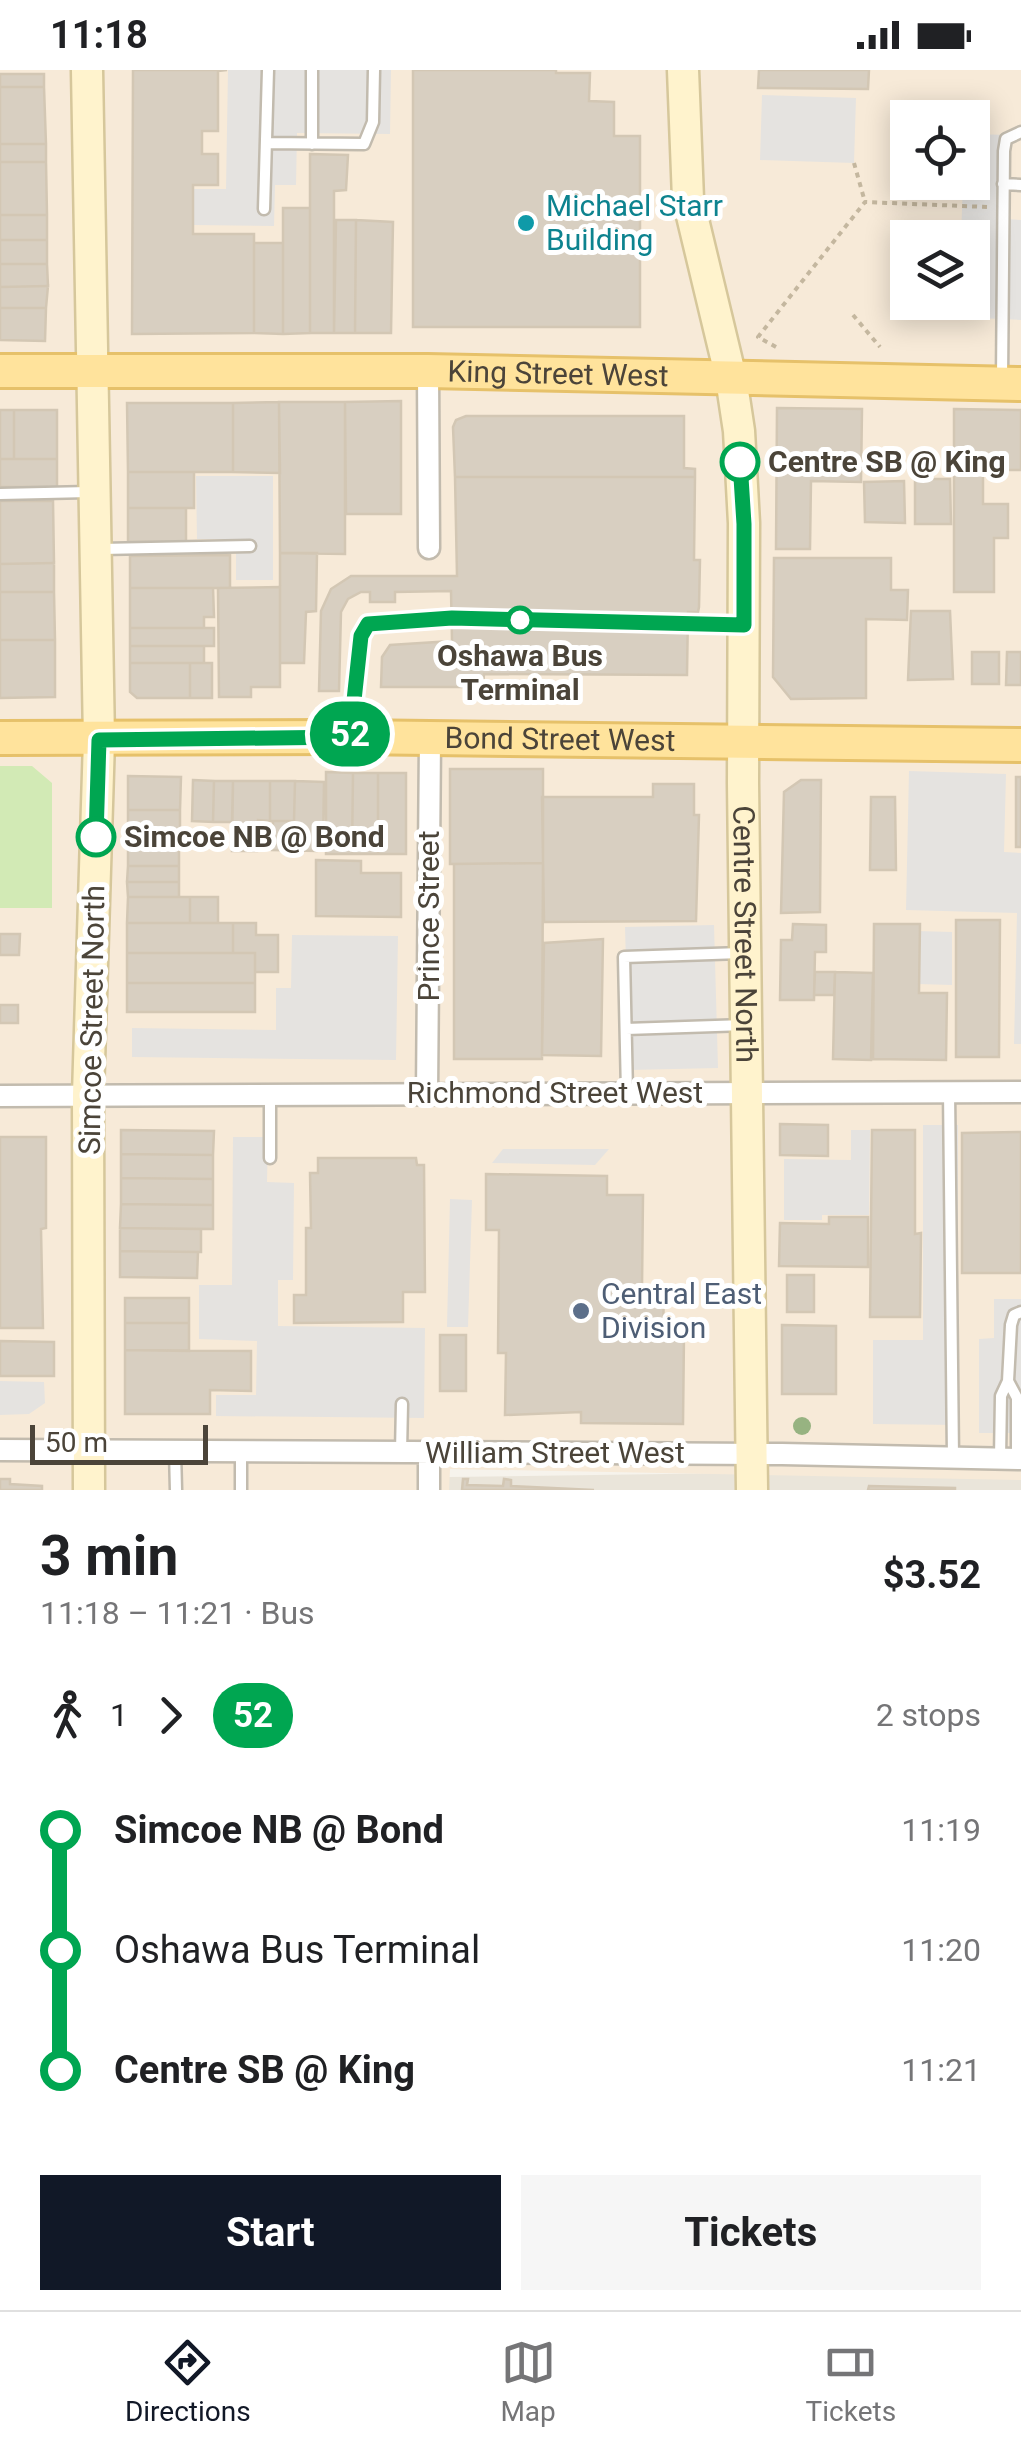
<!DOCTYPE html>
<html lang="en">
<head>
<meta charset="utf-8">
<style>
  body { margin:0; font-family:Roboto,sans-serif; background:#f6f6f6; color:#202124; height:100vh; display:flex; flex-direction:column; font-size:38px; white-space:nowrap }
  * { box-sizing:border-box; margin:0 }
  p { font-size:32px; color:#757577 }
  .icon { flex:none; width:55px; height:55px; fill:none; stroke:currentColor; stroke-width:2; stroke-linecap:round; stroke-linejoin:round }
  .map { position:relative; height:1420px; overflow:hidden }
  .panel { display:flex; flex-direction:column; background:#fff; flex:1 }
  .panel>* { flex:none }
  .badge { padding:0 20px; border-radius:32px; font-size:35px; line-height:65px }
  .controls { position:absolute; left:890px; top:30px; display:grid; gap:20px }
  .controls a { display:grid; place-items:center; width:100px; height:100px; border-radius:0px; background:#fff; box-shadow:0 5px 25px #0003; font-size:50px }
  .scale { position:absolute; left:30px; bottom:25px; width:178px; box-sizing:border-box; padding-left:10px; border:5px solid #4b4439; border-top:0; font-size:28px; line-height:35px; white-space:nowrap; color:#4b4439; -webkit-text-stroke:8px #fff; paint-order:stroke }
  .map>.badge { position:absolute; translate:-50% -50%; box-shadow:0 0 0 5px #fff }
  .legs { display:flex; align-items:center; gap:15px; height:110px; padding:0 40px; font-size:32px }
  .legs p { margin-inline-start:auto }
  .headline { display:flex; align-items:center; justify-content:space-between; height:170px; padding:0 40px }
  h1 { font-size:55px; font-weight:700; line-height:75px }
  .button { display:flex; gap:20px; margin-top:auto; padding:20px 40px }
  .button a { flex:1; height:115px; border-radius:0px; background:#111827; color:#fff; font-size:40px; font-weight:700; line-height:115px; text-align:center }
  .button a+a { background:#f6f6f6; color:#202124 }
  ul { padding:0 40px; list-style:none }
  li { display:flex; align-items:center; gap:35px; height:120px; font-size:38px }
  li i { display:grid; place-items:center; width:15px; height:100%; margin:0 12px; background:currentColor }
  li i::after { content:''; width:25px; height:25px; margin:-12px; border:8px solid; border-radius:50%; background:#fff }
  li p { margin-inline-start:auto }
  li:first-child i { background:linear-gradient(#0000 50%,currentColor 0) }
  li:last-child i { background:linear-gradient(currentColor 50%,#0000 0) }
  .status { display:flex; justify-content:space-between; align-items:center; height:70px; padding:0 50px; background:#fff; direction:ltr }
  .status svg { height:28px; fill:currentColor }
  .dock { display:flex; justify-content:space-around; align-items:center; height:140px; border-top:2px solid #e0e0e0; background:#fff; font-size:28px; color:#757577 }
  .dock a { display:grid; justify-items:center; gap:5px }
  .dock .selected { color:#111827 }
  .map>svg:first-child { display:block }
  .residential { fill:#eae5da }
  .commercial { fill:#f7ead8; fill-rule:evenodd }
  .green { fill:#d2eab5 }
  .parking { fill:#e5e3e0 }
  .building { fill:#d8cfc1; stroke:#d3c7b4; stroke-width:2.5 }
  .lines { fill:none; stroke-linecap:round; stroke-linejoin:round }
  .service-casing { stroke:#c2bbae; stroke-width:15 }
  .minor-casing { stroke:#c2bbae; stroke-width:25 }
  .secondary-casing { stroke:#d6c79b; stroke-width:35 }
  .primary-casing { stroke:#e6c16a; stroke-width:38 }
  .path { stroke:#c4b79f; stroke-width:4; stroke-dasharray:5 5; stroke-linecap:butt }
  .service { stroke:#fff; stroke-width:10 }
  .minor { stroke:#fff; stroke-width:20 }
  .secondary { stroke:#fff3cd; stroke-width:30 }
  .primary { stroke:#ffe39c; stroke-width:32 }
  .tree { fill:#97b381 }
  .line-1-casing { stroke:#fff; stroke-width:22 }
  .line-1 { stroke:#00a651; stroke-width:15 }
  .culture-dot { fill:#0f9aa8; stroke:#fff; stroke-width:4 }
  .stop-1-dot { fill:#fff; stroke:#00a651; stroke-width:5 }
  .service-dot { fill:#5c6f8a; stroke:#fff; stroke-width:4 }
  .labels { text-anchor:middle; stroke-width:10; stroke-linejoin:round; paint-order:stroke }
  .culture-label { font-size:30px; fill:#0d838f; stroke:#fff; text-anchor:start }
  .street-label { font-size:30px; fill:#4b4439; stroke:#fff }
  .stop-label { font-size:30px; font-weight:bold; fill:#4b4439; stroke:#fff; text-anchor:start }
  .service-label { font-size:30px; fill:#4e5e75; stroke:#fff; text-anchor:start }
</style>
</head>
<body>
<div class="status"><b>11:18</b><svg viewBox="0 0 49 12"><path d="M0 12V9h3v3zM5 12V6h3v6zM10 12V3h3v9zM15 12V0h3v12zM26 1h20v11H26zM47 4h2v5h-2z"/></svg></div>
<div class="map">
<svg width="1021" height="1420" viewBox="0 0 1021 1420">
  <rect width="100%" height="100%" fill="#f6f3ec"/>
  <path class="residential" d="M736,1403L1021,1409V1420H449V1407Z"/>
  <path class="commercial" d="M0,0H1021V1410L450,1399L449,1420H0ZM908,48H972V112H908ZM908,168H972V232H908Z"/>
  <path class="green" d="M0,696H32L52,713V838H0Z"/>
  <path class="parking" d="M228,0H391L390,64L297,63L296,115H275L274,156L194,155V119H226Z
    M762,25L856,28L854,93L760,90Z
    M973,64L1008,65L1005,149L1021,150V250L957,247L958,233L972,232V168L961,167L963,113L972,112Z
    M196,406H273V510H236V469H197Z
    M909,701L1006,704L1004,782L1021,783V974H1014L1017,843L906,840Z
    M714,855L718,998L629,1000L625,857Z
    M916,861L952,862V915L918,914Z
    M292,865L398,866L396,990L132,987V958L276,960V918H291Z
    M923,1055H958V1355L873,1354V1270H923Z
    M851,1060H870L869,1145H822V1150H784V1089L851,1090Z
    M233,1067H268L267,1112L294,1113L293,1210H278V1256L425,1258L424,1348L216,1346V1325H256L257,1271L199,1269V1215H232Z
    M503,1079H609L595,1095L492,1093Z
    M450,1129L472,1130L468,1257H447Z
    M994,1229H1021V1363H979V1269L994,1268Z
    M0,1311L44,1312L45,1333L29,1344L0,1345Z"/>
  <path class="building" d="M133,0H227L218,1V61H202V84H218V115H193V164H254V263L132,264Z
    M413,0H556V3H590L589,31L614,32V66H640V257H413Z
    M759,0H869L868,19L758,18Z
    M0,4H44V17H0Z
    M0,17H44L46,74H0Z
    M0,74H46V92H0Z
    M310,84L348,85L346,120L334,121V263H310Z
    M0,92H46L47,145H0Z
    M283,138H310V263L283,264Z
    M0,145H47V170H0Z
    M336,150H356L355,263H334Z
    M356,150L393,152L391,263H355Z
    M0,170H47V194H0Z
    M254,173H283V264L254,263Z
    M0,194H47L48,216L0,217Z
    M48,216L46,238H0V217Z
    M0,238H46L45,271L0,270Z
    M401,331V444H346L345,332Z
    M279,332L280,403L233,402V333Z
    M279,332H345V484L280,483Z
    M127,333H233V402H128Z
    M777,338L862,339L861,412L811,411L810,479H776Z
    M954,339L1021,340V400H983V434H1008V468H994V522H954Z
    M0,340H14V389H0Z
    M14,340H57V389H14Z
    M466,346H684V398L695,399V407H455L453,357L456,350Z
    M0,389H57V417H0Z
    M128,402H194V438H128Z
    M455,407H695L694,490H700L699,537L698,542H688L687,605L484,604L483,617H381L382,587L390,575L452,571L451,521L395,522V532H370V522H361L348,529L341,542L339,621H319L321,541L331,519L351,506H457Z
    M915,409H950L951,454H915Z
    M904,411L905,453L865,452L864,412Z
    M0,431H53L54,493L0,494Z
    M128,438H186V472H128Z
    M280,483H317L316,541L306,542L304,593H280Z
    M230,485V518H130V486Z
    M774,488H891V520H908L907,550L866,549V628L791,629L773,607Z
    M54,493V522H0V494Z
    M280,517V617H251V627H219L218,518Z
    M130,518H213L214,547H204V558H130Z
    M0,522H54L55,570H0Z
    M911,541H950L953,609L908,610Z
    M130,558H214V576H130Z
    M0,570H55V627L0,628Z
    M130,576H204V593H130Z
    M972,582H999V614H972Z
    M1007,582H1021V615H1006Z
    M130,593H190V628H137L130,622Z
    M190,593H212V628H190Z
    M450,699H543V793L450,794Z
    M326,702L353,703L352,784H326Z
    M353,703H378V784H352Z
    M378,703H406V784H378Z
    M128,706L181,707L180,740H128Z
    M1016,707H1021V777H1016Z
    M193,710L214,711L213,752L192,751Z
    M801,710H821L820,842L781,843L784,722Z
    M214,711H233L232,752H213Z
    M233,711H270V751L258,750L257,781H232Z
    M270,711H295L294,751H270Z
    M295,711L324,712L323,776L317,781L272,780L273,751H294Z
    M653,714H694V745H699L696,851L544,852L542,727H653Z
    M871,727H895L896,800H870Z
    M128,740H180V761L128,760Z
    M128,760L180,761L179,778L128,779Z
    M179,778V796H128V779Z
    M316,790L361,791V803H401V847L316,846Z
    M543,793L542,989H454V794Z
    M128,796H179V812H127Z
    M127,812H179V827H128Z
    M128,827H190V853H127Z
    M190,827H218V853H190Z
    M956,850H1000L999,987H956Z
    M127,853H233V883H127Z
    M233,853H256V865H278V902H255V883H233Z
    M793,854L826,855V882H815L814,930H780L781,870H792Z
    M874,854H920L919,923H947L946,990L873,989Z
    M0,864H20L19,885H0Z
    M603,869L601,986L542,985L544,873Z
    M127,883H255V913H127Z
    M815,902H835L834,925H814Z
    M835,902L873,903L871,990L833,989Z
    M127,913H255V942H127Z
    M0,935H18V953H0Z
    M780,1054L828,1055V1086L780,1085Z
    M121,1060L214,1061L213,1085L121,1084Z
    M872,1060H915V1164L921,1163L920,1247H870Z
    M1021,1062V1203H962V1063Z
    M0,1067H46V1158L41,1159L43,1258H0Z
    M121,1084L213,1085V1109L121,1108Z
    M318,1088H416L417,1095H424L425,1222H403V1252L294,1253V1225H306V1158H311L310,1103H318Z
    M486,1104L607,1106V1125H643L642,1218H664L663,1264H684L683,1354L581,1353V1342L505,1345L506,1283H498L499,1160H486Z
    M121,1108L213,1109V1135L121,1134Z
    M121,1134L213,1135V1159L120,1158Z
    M829,1147H868V1197L779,1196L780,1153L829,1154Z
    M120,1158L201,1159V1182L120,1181Z
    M120,1181L198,1182L197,1208L120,1207Z
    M787,1205H814V1242H787Z
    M125,1228H189V1253H125Z
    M125,1253H189V1281L125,1280Z
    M782,1255L836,1256V1324H782Z
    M440,1265H466V1321H440Z
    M0,1271L54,1272V1306H0Z
    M125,1280L251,1281V1321L210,1320V1344H125Z
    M0,1409H10V1414L42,1416V1420H0Z
    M463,1409H468L467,1415L503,1416L504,1409L511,1410V1416L594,1420H462Z
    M869,1416L955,1418V1420H868Z"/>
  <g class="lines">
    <defs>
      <path id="service" d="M266,73L364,74L373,52L374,0
        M312,74V0
        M1003,114L1021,115
        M264,139L268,0
        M1002,308L1004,81L1006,69L1021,62
        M0,424L89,422
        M101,479L250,476
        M351,661L361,567L368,554L453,548
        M626,959L745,955
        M949,1021L953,1387
        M627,1023L624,887L741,883
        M270,1088V1024
        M1008,1311L1017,1328V1388
        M175,1381L176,1420
        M241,1381V1420
        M401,1382L402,1334
        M1000,1388L1001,1326L1008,1311L1011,1255L1014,1245L1021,1242"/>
      <path id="minor" d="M428,301L429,478
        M427,1024L430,669
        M0,1026L1021,1022
        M0,1380L782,1384L1021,1389
        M429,1382V1420"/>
      <g id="secondary">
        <path d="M87,0L99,670L88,1025L89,1420"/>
        <path id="s1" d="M683,0L688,129L731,308L739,361L744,453L743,713L752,1420"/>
      </g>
      <g id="primary">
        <path id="s2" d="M0,301H428L1021,314"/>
        <path id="s3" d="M0,668L350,667L1021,675"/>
      </g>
    </defs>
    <use href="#service" class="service-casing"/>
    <use href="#minor" class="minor-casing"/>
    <use href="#secondary" class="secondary-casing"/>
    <use href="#primary" class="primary-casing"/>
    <path class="path" d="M854,93L865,132
      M853,245L880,277
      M776,277L758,267L865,132L987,137"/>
    <use href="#service" class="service"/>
    <use href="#minor" class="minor"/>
    <use href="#secondary" class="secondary"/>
    <use href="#primary" class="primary"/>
  </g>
  <circle class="tree" cx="802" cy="1356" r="9"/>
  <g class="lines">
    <defs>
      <path id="line-1" d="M96,767L99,670L350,667L361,566L368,554L452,548L744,555V454L740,392"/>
    </defs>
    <use href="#line-1" class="line-1-casing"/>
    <use href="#line-1" class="line-1"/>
  </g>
  <circle class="culture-dot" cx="526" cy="153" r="10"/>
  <g class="stop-1-dot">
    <circle cx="740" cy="392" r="18"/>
    <circle cx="520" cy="550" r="12"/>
    <circle cx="96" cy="767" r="18"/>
  </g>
  <circle class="service-dot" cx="581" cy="1241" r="10"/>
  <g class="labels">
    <g class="culture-label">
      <text x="546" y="146">Michael Starr<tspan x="546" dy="34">Building</tspan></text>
    </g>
    <g class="street-label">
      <text dy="10" stroke="none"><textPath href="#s2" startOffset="558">King Street West</textPath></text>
      <text dy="10" stroke="none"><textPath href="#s3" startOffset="560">Bond Street West</textPath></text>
      <text transform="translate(429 846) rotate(-90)" y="10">Prince Street</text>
      <text dy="10" stroke="none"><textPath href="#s1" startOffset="870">Centre Street North</textPath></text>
      <text transform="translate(92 950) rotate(-89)" y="10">Simcoe Street North</text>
      <text x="555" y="1033">Richmond Street West</text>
      <text x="555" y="1393">William Street West</text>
    </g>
    <g class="stop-label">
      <text x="768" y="402">Centre SB @ King</text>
      <text x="520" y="596" text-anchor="middle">Oshawa Bus<tspan x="520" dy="34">Terminal</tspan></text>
      <text x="124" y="777">Simcoe NB @ Bond</text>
    </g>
    <g class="service-label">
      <text x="601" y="1234">Central East<tspan x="601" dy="34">Division</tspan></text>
    </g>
  </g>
</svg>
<div class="controls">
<a><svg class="icon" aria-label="locate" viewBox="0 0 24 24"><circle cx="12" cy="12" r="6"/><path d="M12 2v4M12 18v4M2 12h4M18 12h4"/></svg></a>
<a><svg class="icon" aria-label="layers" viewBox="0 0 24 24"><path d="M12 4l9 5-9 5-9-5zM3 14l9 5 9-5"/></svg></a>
</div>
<div class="scale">50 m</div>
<b class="badge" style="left:350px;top:664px;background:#00a651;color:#fff">52</b>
</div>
<section class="panel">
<div class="headline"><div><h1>3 min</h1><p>11:18 – 11:21 · Bus</p></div><b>$3.52</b></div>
<div class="legs"><svg class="icon" aria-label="walk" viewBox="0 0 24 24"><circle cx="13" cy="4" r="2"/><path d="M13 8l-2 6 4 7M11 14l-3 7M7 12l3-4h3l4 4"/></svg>1<svg class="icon" aria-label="forward" viewBox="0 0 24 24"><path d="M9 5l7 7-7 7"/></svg><b class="badge" style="background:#00a651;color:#fff">52</b><p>2 stops</p></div>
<ul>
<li><i style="color:#00a651"></i><b>Simcoe NB @ Bond</b><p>11:19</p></li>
<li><i style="color:#00a651"></i><span>Oshawa Bus Terminal</span><p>11:20</p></li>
<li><i style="color:#00a651"></i><b>Centre SB @ King</b><p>11:21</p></li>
</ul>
<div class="button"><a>Start</a><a>Tickets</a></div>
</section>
<nav class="dock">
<a class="selected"><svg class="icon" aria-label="directions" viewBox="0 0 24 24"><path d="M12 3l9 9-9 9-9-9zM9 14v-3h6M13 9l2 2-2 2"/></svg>Directions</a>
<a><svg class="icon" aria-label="map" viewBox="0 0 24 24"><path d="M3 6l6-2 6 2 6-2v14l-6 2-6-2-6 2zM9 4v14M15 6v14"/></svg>Map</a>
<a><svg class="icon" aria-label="tickets" viewBox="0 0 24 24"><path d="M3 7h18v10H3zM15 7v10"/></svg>Tickets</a>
</nav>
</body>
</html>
